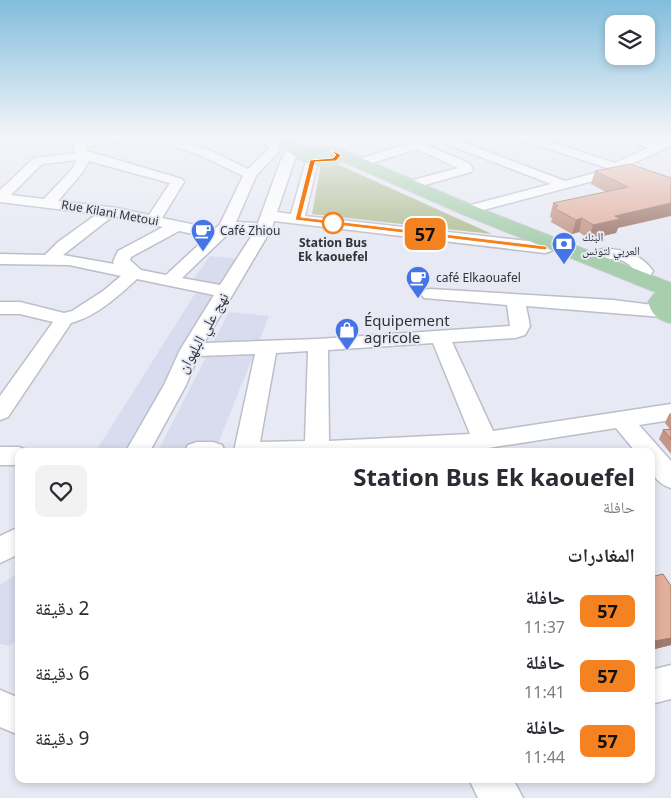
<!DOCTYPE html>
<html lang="ar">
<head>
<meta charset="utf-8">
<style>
  body { margin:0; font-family:"Noto Sans","Noto Naskh Arabic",sans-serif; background:#f2f2f3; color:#2b2b33; direction:rtl; height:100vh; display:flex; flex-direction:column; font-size:19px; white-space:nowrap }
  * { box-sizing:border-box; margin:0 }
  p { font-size:16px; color:#7c7c81 }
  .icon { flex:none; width:28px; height:28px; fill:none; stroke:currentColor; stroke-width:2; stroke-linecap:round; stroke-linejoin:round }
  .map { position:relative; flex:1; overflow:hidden; direction:ltr }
  .drawer { position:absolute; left:15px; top:448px; width:640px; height:335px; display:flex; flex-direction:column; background:#fff; border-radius:10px; box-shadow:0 2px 8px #0003; direction:rtl }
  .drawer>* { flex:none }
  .badge { padding:0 10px; border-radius:8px; font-size:18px; line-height:32px }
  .fabs { position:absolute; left:605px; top:15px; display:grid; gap:10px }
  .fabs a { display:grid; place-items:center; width:50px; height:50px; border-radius:10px; background:#fff; box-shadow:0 2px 8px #0003; font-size:25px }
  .map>.badge { position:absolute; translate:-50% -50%; box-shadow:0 0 0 2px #fff }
  h2 { padding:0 20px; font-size:19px; line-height:45px }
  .round { display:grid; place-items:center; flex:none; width:52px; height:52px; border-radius:10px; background:#f2f2f3 }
  .headline { display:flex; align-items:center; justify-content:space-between; height:85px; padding:0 20px }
  h1 { font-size:24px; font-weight:700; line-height:38px }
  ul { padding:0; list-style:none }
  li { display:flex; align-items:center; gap:15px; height:65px; padding:0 20px }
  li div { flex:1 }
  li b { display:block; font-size:19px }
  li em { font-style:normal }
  li .badge { min-width:55px; font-weight:700; text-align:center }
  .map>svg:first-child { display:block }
  .built { fill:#d8dcee }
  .green { fill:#b1be93 }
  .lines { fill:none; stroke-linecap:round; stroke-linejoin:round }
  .minor-casing { stroke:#bcbec8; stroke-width:3 }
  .major-casing { stroke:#cacacb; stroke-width:2 }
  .minor { fill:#fff; fill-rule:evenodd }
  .major { fill:#a7cead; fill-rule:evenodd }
  .wall { fill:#c39687 }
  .shaded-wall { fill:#9f7a6e }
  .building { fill:#e3af9d; stroke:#9f7a6e }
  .line { fill:#f58220; stroke:#fff }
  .stop-dot { fill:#fff; stroke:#f58220; stroke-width:2.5 }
  .labels { text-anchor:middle; stroke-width:4; stroke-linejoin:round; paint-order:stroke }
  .far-street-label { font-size:12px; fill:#323337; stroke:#e7e9f4 }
  .far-poi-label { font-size:12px; fill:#323337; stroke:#e7e9f4; text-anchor:start }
  .far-stop-label { font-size:12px; font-weight:bold; fill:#323337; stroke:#e7e9f4 }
  .poi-label { font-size:15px; fill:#323337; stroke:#e7e9f4; text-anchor:start }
  .street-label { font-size:15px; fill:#323337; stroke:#e7e9f4 }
</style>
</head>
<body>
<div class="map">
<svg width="671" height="798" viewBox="0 0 671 798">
  <rect width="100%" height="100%" fill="#e7e9f4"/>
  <path class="built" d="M210,256L239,259L227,288L192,281Z
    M198,289L222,293L144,437L129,451H96Z
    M229,312L269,316L215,451H158Z
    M19,573V639L9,646L0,644V585Z"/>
  <path class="green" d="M321,164H337L492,234L312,214Z"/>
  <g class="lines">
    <defs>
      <path id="minor" d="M0,137H8L0,141Z
        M103,137H129L124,140L86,147L87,151L182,179L184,182L162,218L215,229L220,224L243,176L200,155L154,139L153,137C187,137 218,154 248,169L269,149L260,137H271L281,149L256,176L236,222L258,223L281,160L289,145L293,143L299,147L277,212L291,214L306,161L312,157L318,161L305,216L545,243L551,245L553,248L551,251L545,253L274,221L272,228L204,343L318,339L510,326L507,305L424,298L421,294L424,290L430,289L613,300L669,307L671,310L669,315L662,317L526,306L530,326L525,335L515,338L452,342L493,431L671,404V420L639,425L671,461V488C651,481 651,469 651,451H635L616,428L469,451H234L255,354L198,356L186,385L150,451H126L164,385L180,350L214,295L137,279C117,297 97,316 71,323L8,417L0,420V396L53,322L20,314H0V302H20L64,313L72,311L103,291L121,276L69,265L0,264V254L45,255L58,242L97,214L0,202V190L34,158L76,153L73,145L75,143ZM77,160L73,168L44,199L11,195L42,164ZM89,161L170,183L149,215L117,208L58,201L82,173ZM113,216L163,227L118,251L113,262L114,264L63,255ZM179,231L207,237L166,275L141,270L130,260L131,257ZM231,231L254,232L220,285L182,278ZM433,343L470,434L329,441L328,350ZM308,351L305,441L260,442L276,353Z
        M431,137H449L565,181L610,169L519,139L518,137H535L615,163L648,148L621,137H638L658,144L671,139V146L627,166L671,182V191L623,173L468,214L463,213L461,210L463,207L551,184L441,142L428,146L469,163L473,169L471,172L411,189L406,188L404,185L406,182L458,168L417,149L359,167L353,163L355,160Z
        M603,249C624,249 641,254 653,271L646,283L640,284L634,283L631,279L635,271C618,249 602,265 582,260L580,257L582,254Z
        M197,442H213L222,445L225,451H185L188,445Z
        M0,447H19L29,451H19V465H0Z
        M19,527V554L0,563V536Z
        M671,665V699L651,704V670Z
        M0,690L19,698V735L0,727Z
        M469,779H513L523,798H478Z"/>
      <path id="major" d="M275,137H291L305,149L320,146L338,148L474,206L671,283V323C658,320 652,315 648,302L654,294L658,293L462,214L342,161C316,175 291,158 275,137ZM320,154L329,155L330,156H314Z"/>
    </defs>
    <use href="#minor" class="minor-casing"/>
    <use href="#major" class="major-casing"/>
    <use href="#minor" class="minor"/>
    <use href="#major" class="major"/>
  </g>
  <path class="wall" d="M595,171L671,178L618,228L616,233L589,239L579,232L572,234L551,222L552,218L550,217L553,203L606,192L591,184Z
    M671,413V454L659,439L663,430L670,429L665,423L669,414Z
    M651,577L671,586V645L651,650Z"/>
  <path class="shaded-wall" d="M671,203V216L618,228L616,233L589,239L593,225L615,216Z
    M582,218L579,232L572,234L576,220Z
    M671,638V645L651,650V648L655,641Z"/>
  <path class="building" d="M630,164L671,178V203L615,216L620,219L593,225L582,218L576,220L554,208L558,206L553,203L628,187L595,171Z
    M671,429V439L663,430Z
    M663,574L671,586V638L655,641L651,635V577Z"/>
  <linearGradient id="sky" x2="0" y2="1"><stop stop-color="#82bddd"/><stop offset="0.55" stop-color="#f4f5fa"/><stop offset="1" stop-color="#f4f5fa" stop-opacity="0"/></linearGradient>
  <rect width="671" height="249" fill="url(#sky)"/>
  <path class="line" d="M331,150L341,155L336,161L315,162L301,217L545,246L548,248L545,250L295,220L310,160L333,158L336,155Z"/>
  <defs>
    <symbol id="cafe-pin" viewBox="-11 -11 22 30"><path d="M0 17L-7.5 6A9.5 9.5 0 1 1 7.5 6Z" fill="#4574e5" stroke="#e7e9f4"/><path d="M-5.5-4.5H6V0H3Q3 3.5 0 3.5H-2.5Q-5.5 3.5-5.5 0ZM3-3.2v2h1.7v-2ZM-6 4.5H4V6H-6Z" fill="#fff"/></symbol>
    <symbol id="bank-pin" viewBox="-11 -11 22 30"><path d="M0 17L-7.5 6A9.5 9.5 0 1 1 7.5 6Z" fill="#4574e5" stroke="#e7e9f4"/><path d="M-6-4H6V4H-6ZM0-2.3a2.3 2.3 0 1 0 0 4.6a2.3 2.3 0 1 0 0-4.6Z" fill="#fff"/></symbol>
    <symbol id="shop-pin" viewBox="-11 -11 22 30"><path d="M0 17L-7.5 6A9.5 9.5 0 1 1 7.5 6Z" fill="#4574e5" stroke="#e7e9f4"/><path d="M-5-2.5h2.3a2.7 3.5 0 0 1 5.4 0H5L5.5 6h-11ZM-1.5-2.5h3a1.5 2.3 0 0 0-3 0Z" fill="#fff"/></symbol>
  </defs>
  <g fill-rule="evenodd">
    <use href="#cafe-pin" x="189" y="217" width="28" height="38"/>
    <use href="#bank-pin" x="550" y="230" width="28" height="38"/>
    <use href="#cafe-pin" x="404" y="264" width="28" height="38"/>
    <use href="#shop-pin" x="333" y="316" width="28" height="38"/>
  </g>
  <circle class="stop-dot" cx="333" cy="223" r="10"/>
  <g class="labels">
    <g class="far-street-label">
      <text transform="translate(110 213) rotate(10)" y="4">Rue Kilani Metoui</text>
    </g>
    <g class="far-poi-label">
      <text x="220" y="235">Café Zhiou</text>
      <text x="582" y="241">البنك<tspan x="582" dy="14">العربي لتونس</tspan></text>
      <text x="436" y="282">café Elkaouafel</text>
    </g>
    <g class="far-stop-label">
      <text x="333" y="247">Station Bus<tspan x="333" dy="14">Ek kaouefel</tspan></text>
    </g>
    <g class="poi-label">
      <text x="364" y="326">Équipement<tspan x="364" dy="17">agricole</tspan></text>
    </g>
    <g class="street-label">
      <text transform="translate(203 333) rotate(-61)" y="5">نهج علي البلهوان</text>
    </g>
  </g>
</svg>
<div class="fabs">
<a><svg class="icon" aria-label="layers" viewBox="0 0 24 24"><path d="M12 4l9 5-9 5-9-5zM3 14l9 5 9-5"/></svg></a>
</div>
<b class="badge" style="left:425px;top:234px;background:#f58220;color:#111">57</b>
<section class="drawer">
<div class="headline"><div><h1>Station Bus Ek kaouefel</h1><p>حافلة</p></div><a class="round"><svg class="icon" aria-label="heart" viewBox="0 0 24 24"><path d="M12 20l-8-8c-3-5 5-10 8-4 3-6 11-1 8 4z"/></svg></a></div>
<h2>المغادرات</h2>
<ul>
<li><span class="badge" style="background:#f58220;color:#111">57</span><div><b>حافلة</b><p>11:37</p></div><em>2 دقيقة</em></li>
<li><span class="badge" style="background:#f58220;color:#111">57</span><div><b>حافلة</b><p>11:41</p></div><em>6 دقيقة</em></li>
<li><span class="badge" style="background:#f58220;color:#111">57</span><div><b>حافلة</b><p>11:44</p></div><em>9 دقيقة</em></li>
</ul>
</section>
</div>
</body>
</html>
